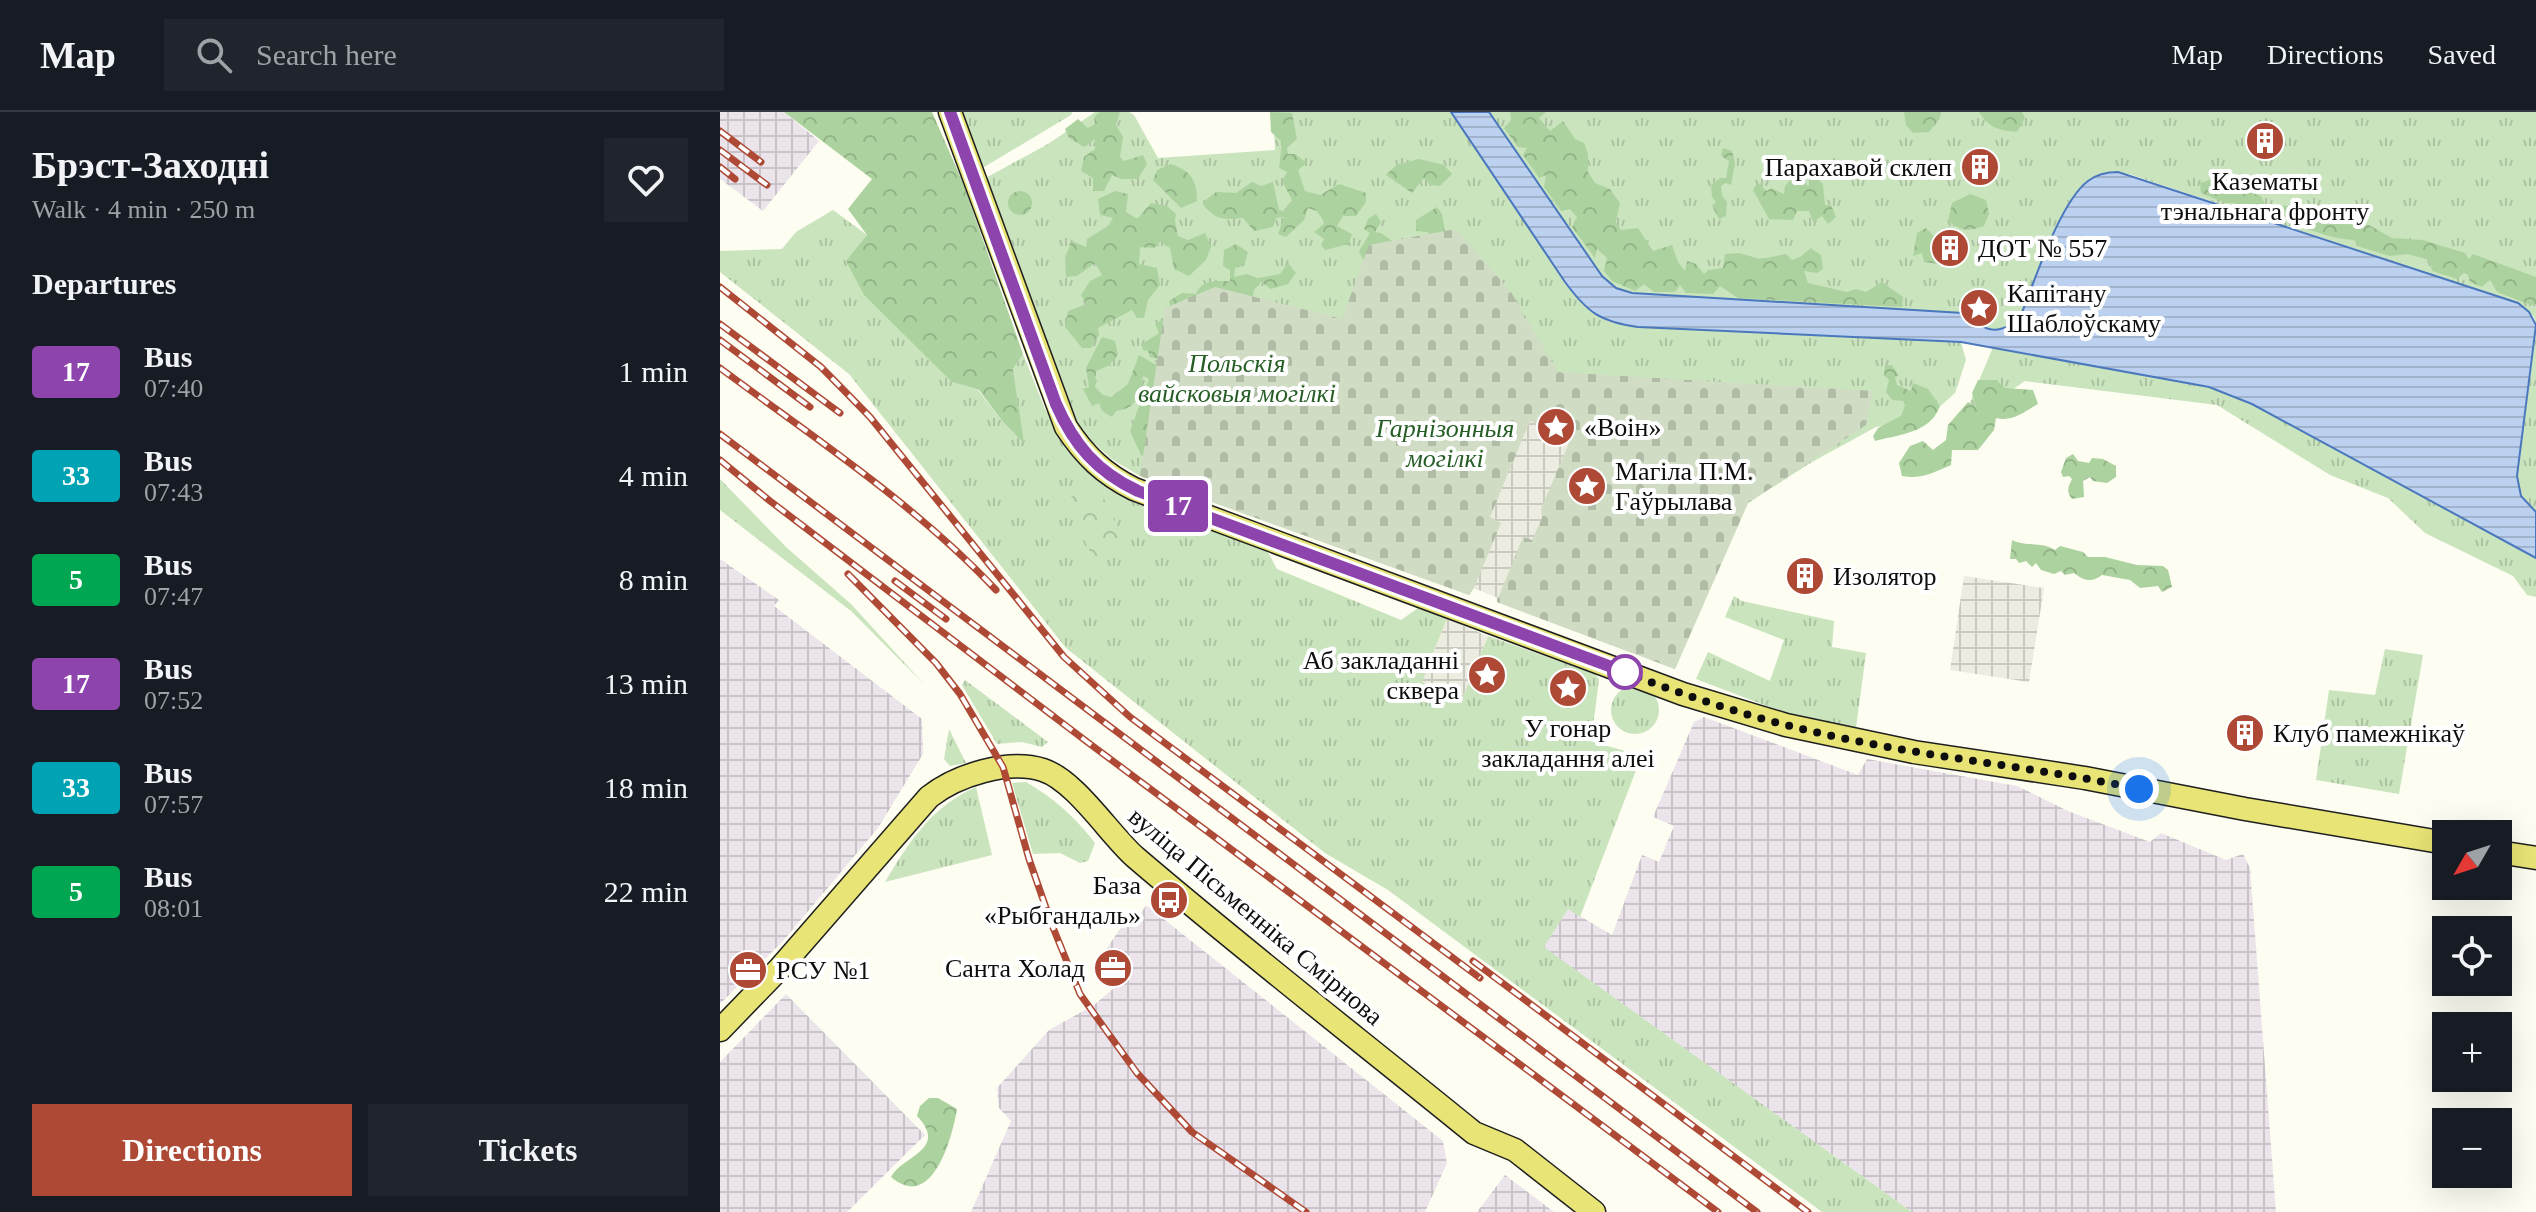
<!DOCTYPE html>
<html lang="en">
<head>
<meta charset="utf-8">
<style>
  body { margin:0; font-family:Georgia,serif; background:#20242c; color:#f1f3f6; height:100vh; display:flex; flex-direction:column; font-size:30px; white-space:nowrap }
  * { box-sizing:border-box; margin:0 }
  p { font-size:26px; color:#9ea1a6 }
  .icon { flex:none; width:44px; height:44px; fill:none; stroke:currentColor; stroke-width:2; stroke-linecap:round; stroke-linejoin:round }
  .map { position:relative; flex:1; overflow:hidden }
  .details { display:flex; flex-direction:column; background:#171b24; width:720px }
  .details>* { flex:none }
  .badge { padding:0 16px; border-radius:6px; font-size:28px; line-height:52px }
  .needle { width:52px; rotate:231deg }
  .controls { position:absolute; left:1712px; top:708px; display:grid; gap:16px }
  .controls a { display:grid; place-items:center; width:80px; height:80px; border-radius:0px; background:#171b24; box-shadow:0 8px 32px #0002; font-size:40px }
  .you { position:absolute; width:40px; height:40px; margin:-20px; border:6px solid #fff; border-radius:50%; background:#1a73e8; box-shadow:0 0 0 12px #1a73e833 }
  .map>.badge { position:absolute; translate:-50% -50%; box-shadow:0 0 0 4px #fff }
  h2 { padding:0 32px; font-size:30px; line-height:72px }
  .round { display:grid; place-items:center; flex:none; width:84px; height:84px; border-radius:0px; background:#20242c }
  .summary { display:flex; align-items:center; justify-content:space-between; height:136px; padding:0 32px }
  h1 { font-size:38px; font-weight:800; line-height:60px }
  .cta { display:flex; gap:16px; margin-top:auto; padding:16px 32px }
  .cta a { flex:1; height:92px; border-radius:0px; background:#ae4936; color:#fff; font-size:32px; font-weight:800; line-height:92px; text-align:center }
  .cta a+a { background:#20242c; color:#f1f3f6 }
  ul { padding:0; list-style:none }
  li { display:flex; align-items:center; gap:24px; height:104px; padding:0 32px }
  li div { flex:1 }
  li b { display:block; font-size:30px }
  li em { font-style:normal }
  li .badge { min-width:88px; font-weight:700; text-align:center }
  header { display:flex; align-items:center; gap:48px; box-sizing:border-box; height:112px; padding:0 40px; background:#171b24; border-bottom:2px solid #363941 }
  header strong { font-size:38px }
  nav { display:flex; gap:44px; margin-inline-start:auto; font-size:28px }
  .search { width:560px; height:72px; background:#20242c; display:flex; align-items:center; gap:20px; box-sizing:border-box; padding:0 28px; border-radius:0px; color:#9ea1a6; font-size:30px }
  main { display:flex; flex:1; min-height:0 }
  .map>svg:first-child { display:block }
  .industrial { fill:url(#industrial-grid) }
  .grass { fill:url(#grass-tufts) }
  .forest { fill:url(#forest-crowns) }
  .cemetery { fill:url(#cemetery-stones) }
  .park { fill:url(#park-crowns) }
  .plaza { fill:url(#plaza-grid) }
  .water { fill:url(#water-rules); stroke:#4b78bd; stroke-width:2 }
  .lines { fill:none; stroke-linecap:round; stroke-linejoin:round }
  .major-casing { stroke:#1f1f1f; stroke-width:25 }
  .major { stroke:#e8e476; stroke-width:22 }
  .rail-casing { stroke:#ae4936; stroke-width:7 }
  .rail { stroke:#fff; stroke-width:4; stroke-dasharray:12; stroke-linecap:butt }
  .line-casing { stroke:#fff; stroke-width:18 }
  .line { stroke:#8e44ad; stroke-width:12 }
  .walk { stroke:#0e0e0e; stroke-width:8; stroke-dasharray:0 14.4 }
  .stop-dot { fill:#fff; stroke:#8e44ad; stroke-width:4 }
  .labels { text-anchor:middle; stroke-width:8; stroke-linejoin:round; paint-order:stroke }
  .poi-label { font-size:26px; fill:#0e0e0e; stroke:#fff; text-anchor:start }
  .park-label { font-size:26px; font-style:italic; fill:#265e26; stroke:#fff }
  .street-label { font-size:26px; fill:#0e0e0e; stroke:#fff }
</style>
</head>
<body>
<header>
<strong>Map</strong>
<div class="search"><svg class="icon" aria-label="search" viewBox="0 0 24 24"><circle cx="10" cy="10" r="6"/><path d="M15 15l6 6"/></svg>Search here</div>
<nav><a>Map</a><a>Directions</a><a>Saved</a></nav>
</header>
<main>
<section class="details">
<div class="summary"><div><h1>Брэст-Заходні</h1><p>Walk · 4 min · 250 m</p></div><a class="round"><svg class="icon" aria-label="heart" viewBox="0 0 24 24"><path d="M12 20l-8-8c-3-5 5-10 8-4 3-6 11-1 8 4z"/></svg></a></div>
<h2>Departures</h2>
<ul>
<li><span class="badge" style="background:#8e44ad;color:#fff">17</span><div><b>Bus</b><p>07:40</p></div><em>1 min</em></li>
<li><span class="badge" style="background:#00a3b4;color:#fff">33</span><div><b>Bus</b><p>07:43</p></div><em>4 min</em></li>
<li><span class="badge" style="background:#00a651;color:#fff">5</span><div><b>Bus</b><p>07:47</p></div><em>8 min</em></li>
<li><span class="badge" style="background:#8e44ad;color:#fff">17</span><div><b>Bus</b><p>07:52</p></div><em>13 min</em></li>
<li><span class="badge" style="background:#00a3b4;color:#fff">33</span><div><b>Bus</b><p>07:57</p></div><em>18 min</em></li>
<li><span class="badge" style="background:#00a651;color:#fff">5</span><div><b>Bus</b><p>08:01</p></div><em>22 min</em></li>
</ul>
<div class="cta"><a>Directions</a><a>Tickets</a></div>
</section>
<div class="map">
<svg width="1816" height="1100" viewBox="0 0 1816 1100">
  <defs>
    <pattern id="industrial-grid" width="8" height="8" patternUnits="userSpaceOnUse" patternTransform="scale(2)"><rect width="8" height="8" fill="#ece4eb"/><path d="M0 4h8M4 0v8" fill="none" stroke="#c9c2c8"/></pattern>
    <pattern id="grass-tufts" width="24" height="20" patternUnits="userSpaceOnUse" patternTransform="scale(2)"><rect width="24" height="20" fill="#cae4be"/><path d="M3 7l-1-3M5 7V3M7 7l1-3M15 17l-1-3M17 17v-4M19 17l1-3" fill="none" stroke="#acc2a2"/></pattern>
    <pattern id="forest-crowns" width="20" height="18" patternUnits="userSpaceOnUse" patternTransform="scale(2)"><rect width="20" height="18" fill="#acd39f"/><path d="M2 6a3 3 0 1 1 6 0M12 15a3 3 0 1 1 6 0" fill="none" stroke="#93b488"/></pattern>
    <pattern id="cemetery-stones" width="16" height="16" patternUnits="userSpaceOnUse" patternTransform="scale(2)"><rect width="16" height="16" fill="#d0ddc4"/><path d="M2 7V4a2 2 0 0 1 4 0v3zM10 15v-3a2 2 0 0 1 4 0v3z" fill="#b1bca7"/></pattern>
    <pattern id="park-crowns" width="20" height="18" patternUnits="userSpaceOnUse" patternTransform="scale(2)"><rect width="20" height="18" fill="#cae4be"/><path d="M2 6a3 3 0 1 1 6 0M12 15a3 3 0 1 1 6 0" fill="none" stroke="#acc2a2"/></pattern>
    <pattern id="plaza-grid" width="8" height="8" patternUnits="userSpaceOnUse" patternTransform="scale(2)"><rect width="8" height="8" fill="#edece0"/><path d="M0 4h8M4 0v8" fill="none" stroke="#cac9bf"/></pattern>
    <pattern id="water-rules" width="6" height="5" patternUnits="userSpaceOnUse" patternTransform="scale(2)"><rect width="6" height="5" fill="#bbd1ef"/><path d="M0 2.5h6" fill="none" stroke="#a0b2cc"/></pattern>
  </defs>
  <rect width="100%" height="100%" fill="#fdfdf1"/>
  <path class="industrial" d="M0,0H64L99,29L43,99L0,67Z
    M0,447L59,488L54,494L202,607L203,642L158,716L64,828L0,892Z
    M984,605L1138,663L1147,647L1297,674L1348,699L1430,730L1441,721L1506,748L1523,742L1530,756L1556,1100H1192L823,835L848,797L892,823L922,743L939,750L954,714L933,705L974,610Z
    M426,793L723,1029L727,1051L705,1100H251L291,1009L279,996L277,976L329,918L374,893L401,870L376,852L411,801L418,806Z
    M66,882L205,1023L127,1100H0V950Z
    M785,1063L834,1100H757Z"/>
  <path class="grass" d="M236,0H352L351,3L259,58Z
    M375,0H409L414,3L438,46L555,38L553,0H731L845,170C868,200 879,210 918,215L1241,230L1246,248L1235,281L1206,307L1156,315L1092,350L1028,391L955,557L777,490L851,327L749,483L420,364L393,348L371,329L345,295L262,68L328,32Z
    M769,0H1816V213L1814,205L1798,191L1409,62C1394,61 1380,59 1368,69C1339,92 1316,167 1301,203C1292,215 1273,224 1260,212C1253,206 1253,203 1243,201L912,181L896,176L882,164Z
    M113,98L147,123L232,270L258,278L283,310L303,329L293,257L303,242L325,297L352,342L382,370L543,431L557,457L681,508L698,496L727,507L707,556L742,586L768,524L875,562L879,567L874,607L866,628L909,640L918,653L860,805L848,797L824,835L1192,1100H1102L668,778L605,741L346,536L129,262L0,160V139L62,137L76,120Z
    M1816,221V400L1801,384L1797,364Z
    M1273,235L1489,275L1532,292L1816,446V485L1807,483L1793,464L1705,421L1668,386L1610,363L1497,293L1305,269L1241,312Z
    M0,367L66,435L131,492L204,572L131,499L0,398Z
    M1014,484L1022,489L1114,509L1112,535L1146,541L1136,616L1068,602L976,567L988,540L1050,569L1064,528L1005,505Z
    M1665,537L1703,543L1679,682L1596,668L1609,578L1655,583Z
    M245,568L328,630L322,635L302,630L277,632L242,573Z
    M891 598a24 24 0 1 1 48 0a24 24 0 1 1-48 0Z
    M229,617L246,651L230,654L224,647Z
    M306,670C334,686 355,705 375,731L368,749L360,751L340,741L313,742L292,671Z
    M256,675L272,743L165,770C189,730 212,694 256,675Z"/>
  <path class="forest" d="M64,0H212L243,71L303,242L293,257L304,331L283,310L259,278L232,270L144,183L126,149L147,123L128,97L152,67Z
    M380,0H400L396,13L403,25L400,45L404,49L423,43L427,52L418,67H401L392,63L384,79H373V66L361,59L364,45L375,37V27L364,35L349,26L345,17L358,7L368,16L375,12L374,5Z
    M550,0L572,1L577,27L567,36L568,42H575L587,51L578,58L585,79L600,83L619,72L646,81V90L636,104H623L617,114L632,122L629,132L605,138L601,133L604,127L594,120L605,111L597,99L588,96L584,108L566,125L558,122L564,105L556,106L553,115L534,119L523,106C504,108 494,108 482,91L496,80L516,81L532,70L541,74L553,70L559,98L563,99L572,88L562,69L567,60L559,56L562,30L551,20Z
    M790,0H826L819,6L830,19L843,9L855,27L864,31L868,42V60L875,71L890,77L900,91L896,110L901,118L918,116L933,139L952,133L958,150L965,159L967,149L976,152L984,162L988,158L1003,156L1005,142L1019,141L1040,147L1066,142L1072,148L1080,145L1091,136L1101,143L1103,157L1097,161L1084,159L1088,171L1127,180L1136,177L1146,180L1162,170L1183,185L1182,195L1018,186L1000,174L993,182L966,181L960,173L955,180H934L924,172L915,179L892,169L884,159L887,146L877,137L875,146L852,115L857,105L850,97L841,99L824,75L826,63L819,66L803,43L807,36L798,35L784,16L791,8Z
    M1184,0H1221L1220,6L1209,20L1193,21L1186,13Z
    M1259,0H1302L1305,6L1297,20C1278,18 1269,16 1259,0Z
    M1003,36L1012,39L1015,51L1011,73L1006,71L1001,74L1002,84L1007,90L1006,104L999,107L992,94L996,90L992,85L991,73L1000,66H1006L1009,49L1001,44Z
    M699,47L724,53L732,62L720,74L710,73L704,66L692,81L666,63L676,53Z
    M451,52C471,59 477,68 477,89L461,96L433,68L437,58Z
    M1097,66L1103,72L1105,93H1111L1116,105L1108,112L1102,104L1093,110L1089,99H1077L1073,108L1049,107L1033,78L1035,74L1042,71L1043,76L1047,79L1051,76L1064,82L1065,74L1071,67L1089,74L1090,69Z
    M1492,67L1541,84L1545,92C1568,95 1608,94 1623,112L1649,113L1672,126L1703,128L1745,141L1749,147L1753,142L1816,165V192L1811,193L1777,180L1770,168L1762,175L1750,170L1748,163L1744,161L1737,167L1712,159L1709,148L1688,142L1670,144L1640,135L1634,128C1608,127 1585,116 1561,106C1548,100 1532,98 1518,95L1514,91H1505L1481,81L1480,71Z
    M288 91a12 12 0 1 1 24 0a12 12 0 1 1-24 0Z
    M395,79L408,82L406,100L417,107L431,91L447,94L456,102L455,108L458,124L468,128L485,121L491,135L486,148L469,164L454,157L450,136L440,130L434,136L420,135L419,152L437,156L440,173L428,188L424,206H417L412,198L378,216L379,223L371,236H362L345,215L348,199L367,192L361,183L370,169L382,163L375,151L357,164L346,165L345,145L352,129L366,135L367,127L388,114L393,106L380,103L378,87Z
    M1250,82L1266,88L1269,102L1264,114C1248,120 1241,119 1228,109L1232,91Z
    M717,95L722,102L725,121L714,129L708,120L696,119V108Z
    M656,102L661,110L655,120L661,121L681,135L646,154L639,139L650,121L644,117L648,107Z
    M1206,116L1218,128L1225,147L1219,152L1204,150L1202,141L1193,144L1197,121Z
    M516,132L528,140L524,154L515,156L514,165L527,162L538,166L560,162L568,151L576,161L568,172L551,177L541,170L534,178L531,193L440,247L430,245L428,239L423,238L422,232L439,221L435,212L452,201L449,189L462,181L476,182C482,167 497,169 510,169V158L503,154L504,138Z
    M382,225L395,229L398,243L388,254L376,259L375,275L383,283L391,285L408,272L419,243L441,256L427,347L421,343L410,319L429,267L423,264C420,283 418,296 396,299L392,305L382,299L379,291L372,294L363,277L369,275L366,256Z
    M1172,253L1179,264L1175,265L1177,273L1191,279L1193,271L1208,277L1220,294C1210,321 1181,322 1155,329L1153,324L1158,316L1181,304L1185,293L1183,289L1172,288L1166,280L1169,268L1164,263L1165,254Z
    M1258,268H1276L1285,276L1313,278L1318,292C1304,300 1293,310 1276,306L1274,318L1258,338H1232L1231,353C1215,360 1200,368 1182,364L1179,351L1190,334L1203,329L1213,338L1226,328L1228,313L1248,290L1256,295L1252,281Z
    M1353,342L1358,349L1369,351L1372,346L1383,347L1396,354V365L1387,371L1373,369L1370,365L1363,369L1364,385L1352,387C1346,380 1348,375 1352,367L1349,364L1343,365L1341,360L1346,346Z
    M1292,428C1305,435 1322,429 1335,438L1340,434L1363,440L1368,445H1385L1417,453L1443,454L1448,458L1452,475L1442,480L1438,474L1420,476L1410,468L1382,463C1372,471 1364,469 1354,461L1345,463L1341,459L1334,462L1321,458L1316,451L1312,455L1306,449L1299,451L1296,447H1290Z
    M209,986H218L237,997C232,1027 212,1100 171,1065C183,1043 229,1038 197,1004L200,994Z"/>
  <path class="cemetery" d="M736,117L791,180L838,260L1153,279L1146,313L1028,391L955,557L777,490V485L754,476L749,483L420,364L445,196L495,175L622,207L649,133Z"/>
  <path class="park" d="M377,372L407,435L375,450L345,388Z"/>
  <path class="plaza" d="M810,309L851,326L821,397L822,406L812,428L803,425L778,486L754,476L781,411L770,405Z
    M1244,464L1324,476L1309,570L1230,558Z
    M727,507L768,524L742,586L702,570Z"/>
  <path class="water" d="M731,0H769L882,164L896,176L912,181L1243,201C1253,203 1253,206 1260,212C1273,224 1292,215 1301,203C1315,168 1340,90 1368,69C1377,62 1387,60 1398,60L1798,191L1809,200L1816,213L1797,364L1801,384L1816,400V446L1532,292L1489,275L1241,230L918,215C880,210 867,200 845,170Z"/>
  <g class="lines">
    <defs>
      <path id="major" d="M230,0L346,315C365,344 384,362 414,377L963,582L1066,613L1194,640L1365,666L1525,697L1726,731
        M1778,740L1816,746
        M0,918L60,856L209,685C237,663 288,647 323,658C355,668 390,723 415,745C526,840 641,929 754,1021L795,1038L874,1100"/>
    </defs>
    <use href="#major" class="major-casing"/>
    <use href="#major" class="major"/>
    <defs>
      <path id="rail" d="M0,19L41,50
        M0,38L47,73
        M0,55L15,67
        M0,175L101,255L150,305L344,545L410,605L760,866
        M0,212L120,301
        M0,228L90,295
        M0,256C94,326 195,392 276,478
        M0,322L1037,1100
        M0,348L50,389L366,629L998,1100
        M128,462L216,551L240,582L283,655L309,747L332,813L360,882L380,910L417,961L472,1020L586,1100
        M175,469L226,507
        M753,849L1088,1100"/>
    </defs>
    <use href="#rail" class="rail-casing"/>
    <use href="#rail" class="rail"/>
  </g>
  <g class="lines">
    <defs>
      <path id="line" d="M230,0L336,292C354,333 377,360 418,379L905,560"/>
    </defs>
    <use href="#line" class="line-casing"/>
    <use href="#line" class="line"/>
    <path class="walk" d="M905,560C970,586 1039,608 1108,623C1211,646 1316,655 1419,677"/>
  </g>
  <defs>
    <symbol id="building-disc" viewBox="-11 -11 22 22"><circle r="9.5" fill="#ae4936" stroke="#fff"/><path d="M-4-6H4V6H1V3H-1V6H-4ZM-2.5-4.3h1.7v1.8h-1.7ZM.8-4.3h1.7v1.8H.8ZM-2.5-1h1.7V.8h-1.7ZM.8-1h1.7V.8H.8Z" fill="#fff"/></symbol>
    <symbol id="sight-disc" viewBox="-11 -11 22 22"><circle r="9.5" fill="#ae4936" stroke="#fff"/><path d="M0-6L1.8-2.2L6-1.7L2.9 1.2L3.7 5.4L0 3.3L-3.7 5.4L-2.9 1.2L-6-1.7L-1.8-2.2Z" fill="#fff"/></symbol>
    <symbol id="bus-disc" viewBox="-11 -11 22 22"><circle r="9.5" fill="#ae4936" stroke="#fff"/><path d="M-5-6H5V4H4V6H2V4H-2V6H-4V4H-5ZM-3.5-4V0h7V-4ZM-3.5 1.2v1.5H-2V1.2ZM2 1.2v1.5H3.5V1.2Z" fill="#fff"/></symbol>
    <symbol id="office-disc" viewBox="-11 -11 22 22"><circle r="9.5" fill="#ae4936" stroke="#fff"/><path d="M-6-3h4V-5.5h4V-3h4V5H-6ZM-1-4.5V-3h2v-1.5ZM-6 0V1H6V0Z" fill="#fff"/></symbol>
  </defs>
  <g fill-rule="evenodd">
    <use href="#building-disc" x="1523" y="7" width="44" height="44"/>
    <use href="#building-disc" x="1238" y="33" width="44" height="44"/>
    <use href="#building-disc" x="1208" y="114" width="44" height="44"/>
    <use href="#sight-disc" x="1237" y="174" width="44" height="44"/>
    <use href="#sight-disc" x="814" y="293" width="44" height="44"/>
    <use href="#sight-disc" x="845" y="352" width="44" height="44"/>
    <use href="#building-disc" x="1063" y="442" width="44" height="44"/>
    <use href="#sight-disc" x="745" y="541" width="44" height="44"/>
    <use href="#sight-disc" x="826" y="554" width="44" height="44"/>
    <use href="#building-disc" x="1503" y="599" width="44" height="44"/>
    <use href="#bus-disc" x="427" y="766" width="44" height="44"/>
    <use href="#office-disc" x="371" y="834" width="44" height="44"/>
    <use href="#office-disc" x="6" y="836" width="44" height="44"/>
  </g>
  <circle class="stop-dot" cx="905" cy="560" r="16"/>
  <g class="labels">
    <g class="poi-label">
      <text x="1232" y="64" text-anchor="end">Парахавой склеп</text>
      <text x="1545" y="78" text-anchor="middle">Казематы<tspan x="1545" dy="30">тэнальнага фронту</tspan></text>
      <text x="1258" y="145">ДОТ № 557</text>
      <text x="1287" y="190">Капітану<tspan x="1287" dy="30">Шаблоўскаму</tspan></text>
      <text x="864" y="324">«Воін»</text>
      <text x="895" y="368">Магіла П.М.<tspan x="895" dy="30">Гаўрылава</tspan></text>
      <text x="1113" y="473">Изолятор</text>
      <text x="739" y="557" text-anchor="end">Аб закладанні<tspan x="739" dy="30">сквера</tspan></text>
      <text x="848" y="625" text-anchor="middle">У гонар<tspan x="848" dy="30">закладання алеі</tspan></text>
      <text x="1553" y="630">Клуб памежнікаў</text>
      <text x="421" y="782" text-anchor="end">База<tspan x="421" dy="30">«Рыбгандаль»</tspan></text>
      <text x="365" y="865" text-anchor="end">Санта Холад</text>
      <text x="56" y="867">РСУ №1</text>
    </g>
    <g class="park-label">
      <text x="517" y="260">Польскія<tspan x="517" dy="30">вайсковыя могілкі</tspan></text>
      <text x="725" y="325">Гарнізонныя<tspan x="725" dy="30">могілкі</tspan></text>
    </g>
    <g class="street-label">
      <text transform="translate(536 804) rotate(40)" y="9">вуліца Пісьменніка Смірнова</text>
    </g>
  </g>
</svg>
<div class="controls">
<a><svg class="needle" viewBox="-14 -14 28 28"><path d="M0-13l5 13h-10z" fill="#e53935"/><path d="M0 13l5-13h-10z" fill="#9ea1a6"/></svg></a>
<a><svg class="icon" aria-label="locate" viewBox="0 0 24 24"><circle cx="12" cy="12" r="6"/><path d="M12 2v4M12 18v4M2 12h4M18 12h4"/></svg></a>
<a>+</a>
<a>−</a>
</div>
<div class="you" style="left:1419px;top:677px"></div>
<b class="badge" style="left:458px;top:394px;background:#8e44ad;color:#fff">17</b>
</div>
</main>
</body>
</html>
